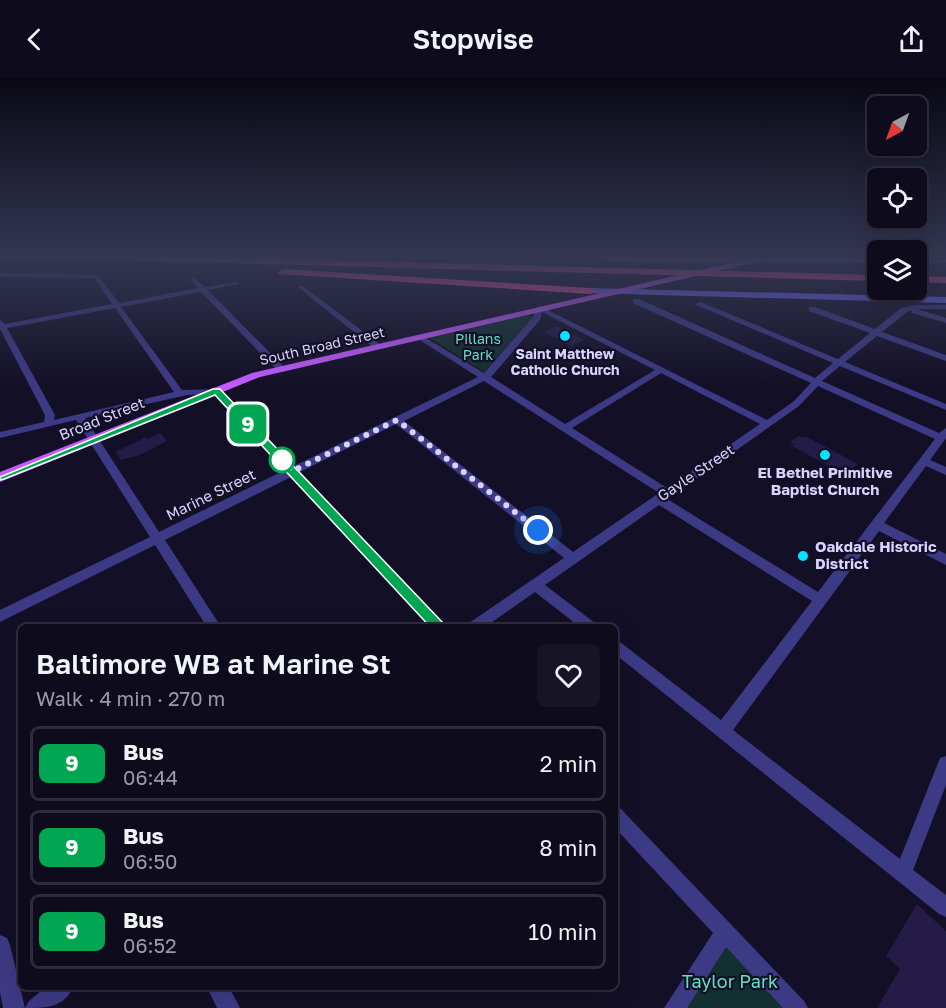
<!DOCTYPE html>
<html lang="en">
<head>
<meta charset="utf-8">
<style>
  body { margin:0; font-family:"Golos Text",sans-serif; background:#171425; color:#f1f3f6; height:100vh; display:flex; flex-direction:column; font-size:22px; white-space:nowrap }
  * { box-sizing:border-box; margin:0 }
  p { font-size:20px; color:#9b9ba3 }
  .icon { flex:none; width:33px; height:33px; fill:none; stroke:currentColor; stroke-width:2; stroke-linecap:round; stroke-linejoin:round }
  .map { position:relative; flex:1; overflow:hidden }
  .details { position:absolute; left:18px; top:546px; width:600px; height:366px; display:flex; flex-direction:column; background:#0e0b1c; border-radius:9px; box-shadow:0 6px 24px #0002,0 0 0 2px #2e2b3b }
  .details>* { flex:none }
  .badge { padding:0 12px; border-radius:9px; font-size:21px; line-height:39px }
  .needle { width:39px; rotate:221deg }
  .buttons { position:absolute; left:867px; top:18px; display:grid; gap:12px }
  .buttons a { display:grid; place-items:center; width:60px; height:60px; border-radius:9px; background:#0e0b1c; box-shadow:0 6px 24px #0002,0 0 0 2px #2e2b3b; font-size:30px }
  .you { position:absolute; width:30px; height:30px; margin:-15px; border:4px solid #fff; border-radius:50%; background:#1a73e8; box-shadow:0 0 0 9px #1a73e833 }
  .map>.badge { position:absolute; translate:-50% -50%; box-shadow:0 0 0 3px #fff }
  .round { display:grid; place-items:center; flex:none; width:63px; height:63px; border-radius:9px; background:#171425 }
  .headline { display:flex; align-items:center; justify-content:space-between; height:102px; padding:0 18px }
  h1 { font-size:28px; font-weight:600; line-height:45px }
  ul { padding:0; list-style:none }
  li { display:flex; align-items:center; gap:18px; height:75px; margin:0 12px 9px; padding:0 6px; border:3px solid #2e2b3b; border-radius:9px }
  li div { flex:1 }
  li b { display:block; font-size:22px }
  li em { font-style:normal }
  li .badge { min-width:66px; font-weight:700; text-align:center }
  header { display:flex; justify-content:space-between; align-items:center; height:78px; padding:0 18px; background:#0e0b1c; font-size:27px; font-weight:600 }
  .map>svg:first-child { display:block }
  .green { fill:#12302f }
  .building { fill:#241b47 }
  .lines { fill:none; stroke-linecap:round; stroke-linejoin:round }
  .minor { fill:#3d3a85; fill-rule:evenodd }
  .tertiary { fill:#3d3a85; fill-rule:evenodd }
  .secondary { fill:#6f6bff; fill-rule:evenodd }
  .primary { fill:#c25bff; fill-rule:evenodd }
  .motorway { fill:#ff4fa3; fill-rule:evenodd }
  .line { fill:#00a651; stroke:#fff; stroke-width:1.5 }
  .walk { stroke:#d9d4ff; stroke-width:6; stroke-dasharray:0 10.8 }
  .poi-dot { fill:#00e5ff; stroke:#130f26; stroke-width:2 }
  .stop-dot { fill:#fff; stroke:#00a651; stroke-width:3 }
  .labels { text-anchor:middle; stroke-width:4.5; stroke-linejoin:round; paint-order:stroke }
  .far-park-label { font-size:14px; fill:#5fe0c0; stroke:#130f26 }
  .far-street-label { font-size:14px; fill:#d9d4ff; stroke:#130f26 }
  .far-poi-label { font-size:14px; font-weight:bold; fill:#d9d4ff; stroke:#130f26 }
  .street-label { font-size:15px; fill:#d9d4ff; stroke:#130f26 }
  .poi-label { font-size:15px; font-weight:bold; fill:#d9d4ff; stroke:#130f26 }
  .near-park-label { font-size:18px; fill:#5fe0c0; stroke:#130f26 }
</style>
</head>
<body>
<header><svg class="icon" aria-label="back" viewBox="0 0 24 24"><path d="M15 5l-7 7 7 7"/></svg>Stopwise<svg class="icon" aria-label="share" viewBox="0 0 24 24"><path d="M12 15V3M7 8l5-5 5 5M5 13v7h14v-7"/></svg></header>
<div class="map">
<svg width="946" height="930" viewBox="0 0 946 930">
  <rect width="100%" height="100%" fill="#130f26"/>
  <path class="green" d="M528,237L533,239L484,294L430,260Z
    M726,864L791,930H683Z"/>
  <path class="building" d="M556,248L584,262L571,268L544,254Z
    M160,355L167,363L140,377L121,382L115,374L146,359L147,361Z
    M799,358L803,360L805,358L858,386L845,397L792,368L794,366L790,364Z
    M917,826L946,853V930H877L900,891L886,878Z"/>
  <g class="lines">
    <path class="minor" d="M0,195L98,197L119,225L198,210L190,201L193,199L205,209L238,204V206L208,212L284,289V293H278L201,214L121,229L182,312L220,311L294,388L478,299L418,261L417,259L421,257L484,295L533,239L536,230L540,228L767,342L793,324L811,305L633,225V221H639L815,300L833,285L694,226L701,224L838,281L870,255L809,233V229H815L875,251L901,230L915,227H946V231H917L946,240V245L912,235V232L907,234L882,254L946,277V283L877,258L845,284L946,326V332L840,288L822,303L939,355L946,350V360L930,382L946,389V397L926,388L884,445L946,476V487L879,453L733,652L900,781L940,680L946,678V707L913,792L946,817V839L939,836L615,576V562L620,564L721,642L812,523L659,427L545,507L595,545L597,549H580L535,514L485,549H467L469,545L564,480L396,346L300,394L446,549H430L291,399L165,462L221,549H207L155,467L0,544V532L150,459L76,342L0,360V354L44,344L45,337L0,251V242L5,246L112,226L94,200L0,199ZM115,230L174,314L54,342L55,337L7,250ZM542,234L655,292L565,346L491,299L540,242ZM661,295L760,346L667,410L572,350ZM484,303L659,415L573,474L404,343ZM818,308L935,361L818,514L667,421L799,328ZM215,316L285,392L159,454L85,340L187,317Z
      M299,208H303L381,267V271H375L299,210Z
      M615,728L621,731L804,923L808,930H783L726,869L687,930H664L713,855L615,750Z
      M0,857L7,860L10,867L25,930H3L0,914Z
      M46,909H73C64,930 46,930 25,930L29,923Z
      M207,909H229L240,930H217Z"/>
    <path class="tertiary" d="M733,178H747L728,183L724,181Z
      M761,178H774L753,184L749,182Z"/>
    <path class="secondary" d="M728,179L878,181V185L725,183V179Z
      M916,180L946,181V185L916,184Z
      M591,210L946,219V225L588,215L587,213Z"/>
    <path class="primary" d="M753,180H756V184L260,299L0,404V394L252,295Z"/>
    <path class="motorway" d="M0,178H176L878,197V203L120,182H0Z
      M607,178H728L733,181L728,184L604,183V179Z
      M283,191L591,210L596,213L591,216L279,196L278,194Z
      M916,198L946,199V205L916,204Z"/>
  </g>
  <linearGradient id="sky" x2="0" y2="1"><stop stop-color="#0a0815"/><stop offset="0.58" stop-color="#333752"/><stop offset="1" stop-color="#333752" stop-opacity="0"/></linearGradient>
  <rect width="946" height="308" fill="url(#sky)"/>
  <path class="line" d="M213,311H220L443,545L445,549L443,553H434L215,317L4,401L0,402V399Z"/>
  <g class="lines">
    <path class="walk" d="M282,382L293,393L397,342L538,452"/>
  </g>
  <g class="poi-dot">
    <circle cx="565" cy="258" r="6"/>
    <circle cx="825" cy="377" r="6"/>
    <circle cx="803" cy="478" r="6"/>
  </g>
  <circle class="stop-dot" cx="282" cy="382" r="12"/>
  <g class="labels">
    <g class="far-park-label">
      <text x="478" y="266">Pillans<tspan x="478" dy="16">Park</tspan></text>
    </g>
    <g class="far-street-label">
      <text transform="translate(322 268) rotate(-13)" y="5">South Broad Street</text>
    </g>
    <g class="far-poi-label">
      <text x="565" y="281">Saint Matthew<tspan x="565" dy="16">Catholic Church</tspan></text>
    </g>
    <g class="street-label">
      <text transform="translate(102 341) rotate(-22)" y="5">Broad Street</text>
      <text transform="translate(696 395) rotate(-34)" y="5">Gayle Street</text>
      <text transform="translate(211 417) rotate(-26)" y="5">Marine Street</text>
    </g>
    <g class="poi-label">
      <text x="825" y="400">El Bethel Primitive<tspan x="825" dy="17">Baptist Church</tspan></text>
      <text x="815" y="474" text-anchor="start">Oakdale Historic<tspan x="815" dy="17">District</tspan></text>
    </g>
    <g class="near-park-label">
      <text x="730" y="910">Taylor Park</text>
    </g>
  </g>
</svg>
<div class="buttons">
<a><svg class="needle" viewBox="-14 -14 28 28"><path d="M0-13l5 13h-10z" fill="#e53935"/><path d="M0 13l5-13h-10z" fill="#9b9ba3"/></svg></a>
<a><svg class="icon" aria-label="locate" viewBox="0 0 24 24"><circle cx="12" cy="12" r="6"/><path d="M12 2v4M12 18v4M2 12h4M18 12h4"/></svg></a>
<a><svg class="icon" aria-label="layers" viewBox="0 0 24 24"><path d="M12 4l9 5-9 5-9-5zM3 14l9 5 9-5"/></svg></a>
</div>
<div class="you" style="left:538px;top:452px"></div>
<b class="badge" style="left:248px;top:346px;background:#00a651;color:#fff">9</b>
<section class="details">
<div class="headline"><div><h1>Baltimore WB at Marine St</h1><p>Walk · 4 min · 270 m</p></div><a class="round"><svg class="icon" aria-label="heart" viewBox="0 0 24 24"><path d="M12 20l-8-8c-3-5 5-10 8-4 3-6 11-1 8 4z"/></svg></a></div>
<ul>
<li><span class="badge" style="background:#00a651;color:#fff">9</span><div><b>Bus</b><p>06:44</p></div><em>2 min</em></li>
<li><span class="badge" style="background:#00a651;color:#fff">9</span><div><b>Bus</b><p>06:50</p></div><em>8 min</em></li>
<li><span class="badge" style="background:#00a651;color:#fff">9</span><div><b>Bus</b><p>06:52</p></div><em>10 min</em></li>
</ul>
</section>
</div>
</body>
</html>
